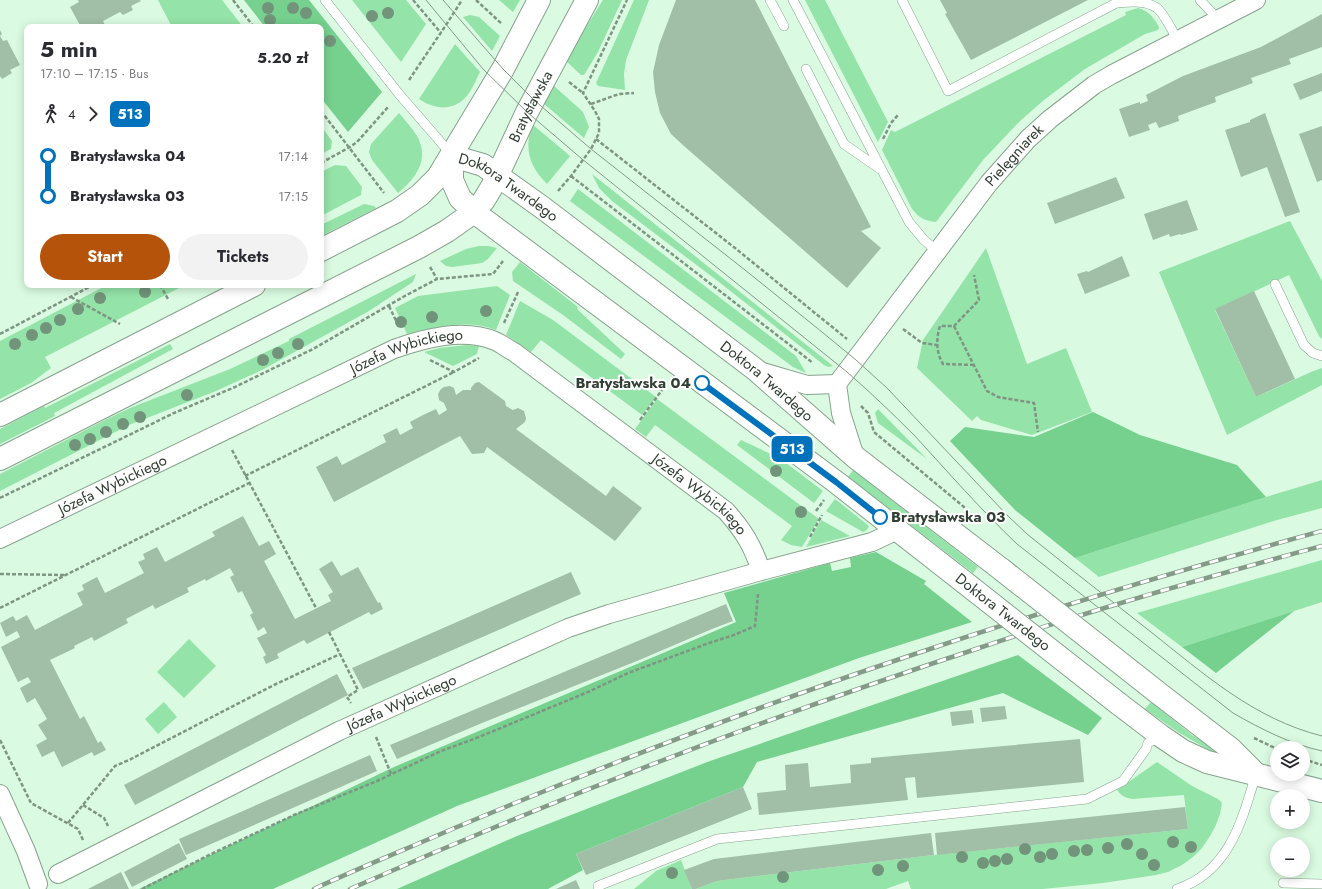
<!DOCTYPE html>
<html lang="en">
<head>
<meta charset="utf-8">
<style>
  body { margin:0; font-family:Jost,sans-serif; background:#f2f2f3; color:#2b2b33; height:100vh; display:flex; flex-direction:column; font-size:15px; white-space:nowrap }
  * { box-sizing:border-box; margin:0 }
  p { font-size:13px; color:#7c7c81 }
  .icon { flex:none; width:22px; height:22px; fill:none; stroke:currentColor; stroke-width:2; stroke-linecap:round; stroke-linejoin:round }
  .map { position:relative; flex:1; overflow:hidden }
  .side { position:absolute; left:24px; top:24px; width:300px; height:264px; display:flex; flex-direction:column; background:#fff; border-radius:8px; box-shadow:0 2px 10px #0003 }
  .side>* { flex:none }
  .badge { padding:0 8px; border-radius:6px; font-size:14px; line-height:26px }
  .tools { position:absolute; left:1270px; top:741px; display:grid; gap:8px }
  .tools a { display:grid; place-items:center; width:40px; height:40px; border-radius:50%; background:#fff; box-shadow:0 2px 10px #0003; font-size:20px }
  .map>.badge { position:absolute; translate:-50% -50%; box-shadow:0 0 0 2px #fff }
  .legs { display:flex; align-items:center; gap:6px; height:44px; padding:0 16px; font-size:13px }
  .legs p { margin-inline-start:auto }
  .summary { display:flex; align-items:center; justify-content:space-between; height:68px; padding:0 16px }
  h1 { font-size:22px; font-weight:700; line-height:30px }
  .cta { display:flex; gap:8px; margin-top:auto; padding:8px 16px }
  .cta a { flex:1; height:46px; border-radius:24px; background:#b45309; color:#fff; font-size:16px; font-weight:700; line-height:46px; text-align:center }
  .cta a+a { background:#f2f2f3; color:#2b2b33 }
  ul { padding:0 16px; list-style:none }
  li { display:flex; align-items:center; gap:14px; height:40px; font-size:15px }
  li i { display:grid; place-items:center; width:6px; height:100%; margin:0 5px; background:currentColor }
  li i::after { content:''; width:10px; height:10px; margin:-5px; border:3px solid; border-radius:50%; background:#fff }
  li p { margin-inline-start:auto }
  li:first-child i { background:linear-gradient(#0000 50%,currentColor 0) }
  li:last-child i { background:linear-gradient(currentColor 50%,#0000 0) }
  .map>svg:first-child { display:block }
  .green { fill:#94e3a8 }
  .forest { fill:#76d08e }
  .building { fill:#a0bfa6 }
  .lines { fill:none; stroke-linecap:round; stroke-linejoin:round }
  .service-casing { stroke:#86a38c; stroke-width:10 }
  .minor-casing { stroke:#86a38c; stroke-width:20 }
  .tertiary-casing { stroke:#86a38c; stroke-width:24 }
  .path { stroke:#7f9583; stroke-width:2.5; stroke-dasharray:4 2; stroke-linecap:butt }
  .service { stroke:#fff; stroke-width:9 }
  .minor { stroke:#fff; stroke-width:18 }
  .tertiary { stroke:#fff; stroke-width:22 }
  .tram { stroke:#849b88; stroke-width:1 }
  .rail-casing { stroke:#849b88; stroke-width:4.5 }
  .rail { stroke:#fff; stroke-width:3; stroke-dasharray:9; stroke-linecap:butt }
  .tertiary-bridge-casing { stroke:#86a38c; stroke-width:24; stroke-linecap:butt }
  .tertiary-bridge { stroke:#fff; stroke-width:22 }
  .tree { fill:#71947a }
  .line-1-casing { stroke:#fff; stroke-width:9 }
  .line-1 { stroke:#0072bc; stroke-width:6 }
  .stop-1-dot { fill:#fff; stroke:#0072bc; stroke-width:2 }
  .labels { text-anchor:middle; stroke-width:4; stroke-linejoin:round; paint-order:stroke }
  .street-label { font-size:15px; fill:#323f34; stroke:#fff }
  .stop-label { font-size:15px; font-weight:bold; fill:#323f34; stroke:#fff; text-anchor:end }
</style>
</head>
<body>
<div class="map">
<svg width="1322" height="889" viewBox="0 0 1322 889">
  <rect width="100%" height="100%" fill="#dafbe1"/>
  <path class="green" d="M158,0H222L243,27H172Z
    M352,0H406L426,24L401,62Z
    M499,0H520L513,12Z
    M603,0H622L598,52L584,75H581L565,60Z
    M634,0H649L626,60L624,74L625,90L598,86L596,83Z
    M805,0H825L888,122L878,142Z
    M1138,8C1149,11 1154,18 1159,27L1158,30L1145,34L1085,69L1044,100L1020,121L983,160L936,222C925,221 919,218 912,209L882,150L891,130L895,132L1126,15L1125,12Z
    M470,15L479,17L500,36L492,51L463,17Z
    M455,44L480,72C476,80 472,90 466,97C452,112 434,109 419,99Z
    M553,85L583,112L589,127L584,138L543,103Z
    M399,113C405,120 412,128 417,136C430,160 416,178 398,193L372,160L369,152L371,144Z
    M532,124L570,156L547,184C529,166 524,149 532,124Z
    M321,126L332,141L331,149L321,154Z
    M335,165L346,166L362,187L361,195L321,216V172Z
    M592,174L833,366L828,367L824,365L719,282L612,201L599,188Z
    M578,189L796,356L806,373L793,367L570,201Z
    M364,204L374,206L376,208L321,236V225Z
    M1290,221L1322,281V339L1319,336L1289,275L1215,310L1256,397L1311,372L1322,368V385L1227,435L1159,272Z
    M479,246H488L497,248L488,259L482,263L452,267L446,266L440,261L466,249Z
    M986,248L1027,364L1066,348L1092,412L1032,435L981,420L977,416L972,421L917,368L923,340Z
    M520,262L578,307L577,309L625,354L621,359L563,315L513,281L512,272Z
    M416,274L413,282L369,311L262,370L216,391L129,425L0,491V474L105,420L130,408L230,369L289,341V339Z
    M107,285H185L45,357L51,368L31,383L0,399V341Z
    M497,286L510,295L496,330C468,319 435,327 407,334L395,308L418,296Z
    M520,301L553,320L656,397L642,415L541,340L531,352L506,335Z
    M170,344L173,349L54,413L55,416L0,444V429L44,406L45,408Z
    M467,345L479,346L477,354L453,366L424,352L439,348Z
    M657,399L819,519L802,547L791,545L781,540L792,526L655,425L646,437L635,429Z
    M878,409L927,459L878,423L875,413Z
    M741,440L775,456L786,463L823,491L814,503L737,445Z
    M853,470L978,567L973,573L848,477Z
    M1322,480V508L1277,520L1099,577L1075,558L1266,497Z
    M835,499L869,526L867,530L863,532L826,511Z
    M821,520L850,536L806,547Z
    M1322,560V602L1182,647L1137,613Z
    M189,639L216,666L184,698L157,672Z
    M164,702L177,717L158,734L145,719Z
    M1151,702L1192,735L1220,752L1219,756L1178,732L1145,709Z
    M1157,762L1192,786L1218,799L1222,803L1220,814L1215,827L1210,836L1202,848L1193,857L1182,865L1168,872L1156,875L1103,883L1043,889H911L908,881L886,889H696L717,881L934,855L1188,829L1184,795L1132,799C1126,798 1121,796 1117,790Z
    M681,860L692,889H634L656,871Z"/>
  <path class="forest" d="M244,0H309L382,92L348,132L321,98V27H265Z
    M1093,412L1140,435L1237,465L1266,497L1075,558L1015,510L950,441L965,427L1034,437Z
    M876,552L926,581L924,584L972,622L859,658L457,806L273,889H139L394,767L736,622L724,593L830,563L832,571L851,567L850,558Z
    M1294,611L1216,673L1182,647Z
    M1018,655L1102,718L1088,735L1003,693L757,762L743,787L576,854L583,870L548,889H397L517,836L710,761Z"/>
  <path class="building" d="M78,0H140L141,1L131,6L133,10L123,15L120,12L103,21L105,25L101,27H81L70,7L79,2Z
    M676,0H755L871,227L861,231L881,248L847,288L684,146L671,134L660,113L655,92L653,72L659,45Z
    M940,0H1088L971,60L945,14L947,13Z
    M1322,14V47L1289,59L1291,64L1251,78L1253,83L1215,97L1216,102L1178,116L1179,121L1159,128L1156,122L1148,125L1150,130L1129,137L1119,109L1140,102V104L1148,101L1146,95L1183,76L1261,47Z
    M0,30L2,34L0,36L3,41L7,40L20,65L10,70L12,73L2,79L0,76Z
    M1322,73V91L1300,100L1293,84Z
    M1265,113L1300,212L1285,217L1267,167L1241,177L1225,130L1250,122V120Z
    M1322,126V180L1317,182L1299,134Z
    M1116,177L1125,198L1055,224L1047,203Z
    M1187,200L1198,230L1181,235L1180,234L1170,237L1169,234L1153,240L1144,214Z
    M1122,256L1130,276L1085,294L1077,274L1087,271L1088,272Z
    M1254,291L1295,379L1256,397L1215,309Z
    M479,382L505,401L506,406L513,410L518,408L524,411L526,418L525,422L516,429L606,496L613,486L642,508L615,541L487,447L484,453L472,454L460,436L334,502L316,467L337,456L342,465L386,442L383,435L397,428L400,435L413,428L410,422L423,415L436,409L439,415L447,410L444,403L439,400L438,394L441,389L444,387L450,386L454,388L456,395L463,390H471V388L475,383Z
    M243,516L259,546L269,541L276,554L264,561L295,619L331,601L328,595L333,592L319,569L332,561L341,576L358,567L378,603L380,602L383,609L371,615L369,612L307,644L304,640L277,654L279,658L266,664L263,657L266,655L257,638L267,633L264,627L258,631L250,615L253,613L242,591L238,593L230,577L234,575L230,568L206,581L205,579L187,588L189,592L155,609L153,605L126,619L128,623L94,641L92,637L74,646L75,648L50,660L80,719L84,716L98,743L101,741L106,750L94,756L92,752L62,767L54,751L42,757L36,745L47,739L38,725L47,719L35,698L27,703L20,688L31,682L28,677L18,682L1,647L20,637L17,631L6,637L0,623L13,616L16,621L27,615L35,630L83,605L77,593L84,590L82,585L97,577L105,593L144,573L138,562L145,559L143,554L157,547L165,562L215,536L212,532Z
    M571,572L581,594L363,689L352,668Z
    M726,604L733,621L712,629L637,661L482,723L397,759L390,745Z
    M337,674L348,695L135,805L124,785Z
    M1005,706L1007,719L982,722L980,708Z
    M972,710L974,723L952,726L950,712Z
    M1080,739L1084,782L917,798L915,777L905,778L908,800L759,815L757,793L786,790L785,765L808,763L810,787L851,783L850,765L871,763V758Z
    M370,755L377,771L186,855L179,839Z
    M743,787L752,809L586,875L576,854Z
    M1185,807L1188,829L937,855L935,833Z
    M931,833L934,855L717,881L696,889H692L684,870L714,859Z
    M179,843L187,859L132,887L124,872Z
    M121,872L129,889H88Z
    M576,880L580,889H556Z"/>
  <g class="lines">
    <defs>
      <path id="service" d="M325,0L399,94L451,154
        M770,0L784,26
        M793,0L909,222L924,240L938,252
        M902,0L948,91L1122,0
        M1200,0L1218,19
        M1116,3C1130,2 1145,0 1157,8C1164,13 1173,33 1178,40
        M806,69L844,144L880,169
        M1275,284L1304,345L1313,353L1322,356
        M1283,883L1322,884
        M599,889L598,886L717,839L1087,799L1123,781L1146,749L1148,743L1161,736
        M1177,889C1229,872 1242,821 1256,774"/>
      <g id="minor">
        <path d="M756,370L807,385L837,384"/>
        <path id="s1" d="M855,457L841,413L837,384L989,183L1028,139L1050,119L1094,85L1111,75L1256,0"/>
        <path id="s2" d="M0,539L394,349C425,338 463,328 495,341C502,344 508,349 514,352L726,511C743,530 753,546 761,571"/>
        <path d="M0,794L26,851L38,884"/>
        <path id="s3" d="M58,874L339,731L568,628L609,614L761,571L872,542L889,534L896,529"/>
      </g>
      <g id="tertiary">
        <path id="s4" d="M452,156L483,165L543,208L756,370L855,457L1001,569"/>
        <path d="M452,156V180L460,198L474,212L836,482L964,582"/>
        <path d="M321,250L397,211L420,195L438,177L503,69L539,0"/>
        <path d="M0,415L254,285"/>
        <path id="s5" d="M0,459L419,247L447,231L474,212L484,200L493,185L527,112L587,0"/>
        <path d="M1157,692L1231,749L1256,774"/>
        <path d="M1119,704L1161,736L1183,751L1207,762L1322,791"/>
      </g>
    </defs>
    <use href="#service" class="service-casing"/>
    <use href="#minor" class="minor-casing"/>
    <use href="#tertiary" class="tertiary-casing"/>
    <path class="path" d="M233,0L254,27
      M413,0L441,33
      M476,0L502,24
      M409,80L446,25L462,0
      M569,82L583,93
      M591,104L619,94L634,93
      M321,111L384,193
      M596,139L735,248L847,339
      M883,139L891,123L898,115
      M321,163L350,147L357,142L389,106
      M571,176L813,363
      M558,191L571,176L591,149L599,133V119L595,111L583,93L627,0
      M430,267L437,279
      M160,285L168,299
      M71,297L120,324
      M389,306L399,327
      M504,323L518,292
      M954,326L987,391L998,397L1034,403L1038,432
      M903,329L922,343L937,345
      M0,334L93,285
      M430,360L454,372L479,358
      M974,365L943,364C936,353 936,338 940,326H954L979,300L974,275
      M861,406L868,413L874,432L964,507L974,517
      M640,420L662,390
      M232,450L316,608
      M245,476L454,372
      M0,498L174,413L235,387L313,349L403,297L437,279L493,274L503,261
      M816,511L824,500
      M810,537L822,515
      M0,574L65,575
      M0,608L249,483
      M329,632L358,690L347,697L351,703
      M376,737L391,774
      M1254,738L1277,749
      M0,740L31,803L78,829L83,840
      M1303,759L1322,765
      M83,805L104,818L108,826
      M68,823L115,766L129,760L274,685L340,654
      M142,889L209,855L294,815L377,781L441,751L474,739L588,692L628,673L709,643L734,635L755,626L758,594"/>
    <use href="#service" class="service"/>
    <use href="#minor" class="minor"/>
    <use href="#tertiary" class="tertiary"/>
    <path class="tram" d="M426,0L483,69L527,112L582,159L847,372C870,392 892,413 914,435C948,472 981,510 1017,544L1233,713C1261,729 1290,744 1322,751
      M443,0L503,69L534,100L591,149L745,270L822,332L856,360L887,388L1007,515L1027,534C1068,567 1109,599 1151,632C1204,674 1254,719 1322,736"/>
    <defs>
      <path id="rail" d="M314,889C361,867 409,848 457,827C603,766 750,709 900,659C1039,612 1180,570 1322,531
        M350,889C556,798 766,718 979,648C1092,610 1207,577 1322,546"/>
    </defs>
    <use href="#rail" class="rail-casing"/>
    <use href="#rail" class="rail"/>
    <defs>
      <path id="tertiary-bridge" d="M1001,569L1157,692
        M964,582L1119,704"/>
    </defs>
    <use href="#tertiary-bridge" class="tertiary-bridge-casing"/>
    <use href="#tertiary-bridge" class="tertiary-bridge"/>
  </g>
  <g class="tree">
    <circle cx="268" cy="8" r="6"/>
    <circle cx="293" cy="8" r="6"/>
    <circle cx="306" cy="13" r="6"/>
    <circle cx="388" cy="13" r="6"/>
    <circle cx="372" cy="16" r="6"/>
    <circle cx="270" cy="20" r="6"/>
    <circle cx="330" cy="41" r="6"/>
    <circle cx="145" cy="292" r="6"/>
    <circle cx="100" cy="298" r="6"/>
    <circle cx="78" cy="309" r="6"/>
    <circle cx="486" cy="311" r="6"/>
    <circle cx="432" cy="317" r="6"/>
    <circle cx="60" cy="320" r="6"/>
    <circle cx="401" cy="322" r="6"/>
    <circle cx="46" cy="328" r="6"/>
    <circle cx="32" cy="335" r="6"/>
    <circle cx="15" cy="344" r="6"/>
    <circle cx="298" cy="344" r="6"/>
    <circle cx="278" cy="353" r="6"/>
    <circle cx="263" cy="360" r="6"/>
    <circle cx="187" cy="395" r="6"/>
    <circle cx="140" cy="417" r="6"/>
    <circle cx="123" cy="424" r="6"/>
    <circle cx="106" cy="432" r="6"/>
    <circle cx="90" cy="439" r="6"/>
    <circle cx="75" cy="445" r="6"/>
    <circle cx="776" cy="471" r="6"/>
    <circle cx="801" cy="512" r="6"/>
    <circle cx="1173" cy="842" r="6"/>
    <circle cx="1127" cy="844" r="6"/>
    <circle cx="1191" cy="847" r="6"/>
    <circle cx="1108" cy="848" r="6"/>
    <circle cx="1025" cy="849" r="6"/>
    <circle cx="1087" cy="850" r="6"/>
    <circle cx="1074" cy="851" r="6"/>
    <circle cx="1052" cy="854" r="6"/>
    <circle cx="1142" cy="854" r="6"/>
    <circle cx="962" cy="857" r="6"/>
    <circle cx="1040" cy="857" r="6"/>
    <circle cx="1007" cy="859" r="6"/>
    <circle cx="995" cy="861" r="6"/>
    <circle cx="983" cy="863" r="6"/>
    <circle cx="1154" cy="865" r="6"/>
    <circle cx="903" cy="866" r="6"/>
    <circle cx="878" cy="870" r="6"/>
    <circle cx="672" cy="873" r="6"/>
    <circle cx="783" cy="877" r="6"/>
  </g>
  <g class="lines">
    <defs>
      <path id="line-1" d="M702,383L836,482L880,517"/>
    </defs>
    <use href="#line-1" class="line-1-casing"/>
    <use href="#line-1" class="line-1"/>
  </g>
  <g class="stop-1-dot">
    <circle cx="702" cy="383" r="7"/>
    <circle cx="880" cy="517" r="7"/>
  </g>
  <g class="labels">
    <g class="street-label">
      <text dy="5" stroke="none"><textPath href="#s5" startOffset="655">Bratysławska</textPath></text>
      <text dy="5" stroke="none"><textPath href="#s1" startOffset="365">Pielęgniarek</textPath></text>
      <text dy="5" stroke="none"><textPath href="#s4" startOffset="65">Doktora Twardego</textPath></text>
      <text dy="5" stroke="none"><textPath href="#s2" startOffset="449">Józefa Wybickiego</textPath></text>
      <text dy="5" stroke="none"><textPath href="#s4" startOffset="389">Doktora Twardego</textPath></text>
      <text dy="5" stroke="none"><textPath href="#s2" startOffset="125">Józefa Wybickiego</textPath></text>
      <text dy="5" stroke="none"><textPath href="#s2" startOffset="797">Józefa Wybickiego</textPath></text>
      <text transform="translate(1003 612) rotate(38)" y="5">Doktora Twardego</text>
      <text dy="5" stroke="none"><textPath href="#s3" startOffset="384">Józefa Wybickiego</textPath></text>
    </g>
    <g class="stop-label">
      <text x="691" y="388">Bratysławska 04</text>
      <text x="891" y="522" text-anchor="start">Bratysławska 03</text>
    </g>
  </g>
</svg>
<div class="tools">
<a><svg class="icon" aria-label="layers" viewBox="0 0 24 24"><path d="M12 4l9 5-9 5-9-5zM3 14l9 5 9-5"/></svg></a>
<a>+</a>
<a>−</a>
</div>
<b class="badge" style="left:792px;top:449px;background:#0072bc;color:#fff">513</b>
<section class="side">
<div class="summary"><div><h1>5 min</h1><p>17:10 – 17:15 · Bus</p></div><b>5.20 zł</b></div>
<div class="legs"><svg class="icon" aria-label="walk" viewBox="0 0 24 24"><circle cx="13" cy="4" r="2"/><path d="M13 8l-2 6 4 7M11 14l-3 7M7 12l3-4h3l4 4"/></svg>4<svg class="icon" aria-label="forward" viewBox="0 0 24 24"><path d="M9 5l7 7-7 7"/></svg><b class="badge" style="background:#0072bc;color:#fff">513</b></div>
<ul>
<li><i style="color:#0072bc"></i><b>Bratysławska 04</b><p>17:14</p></li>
<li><i style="color:#0072bc"></i><b>Bratysławska 03</b><p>17:15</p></li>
</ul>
<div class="cta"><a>Start</a><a>Tickets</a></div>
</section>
</div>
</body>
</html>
